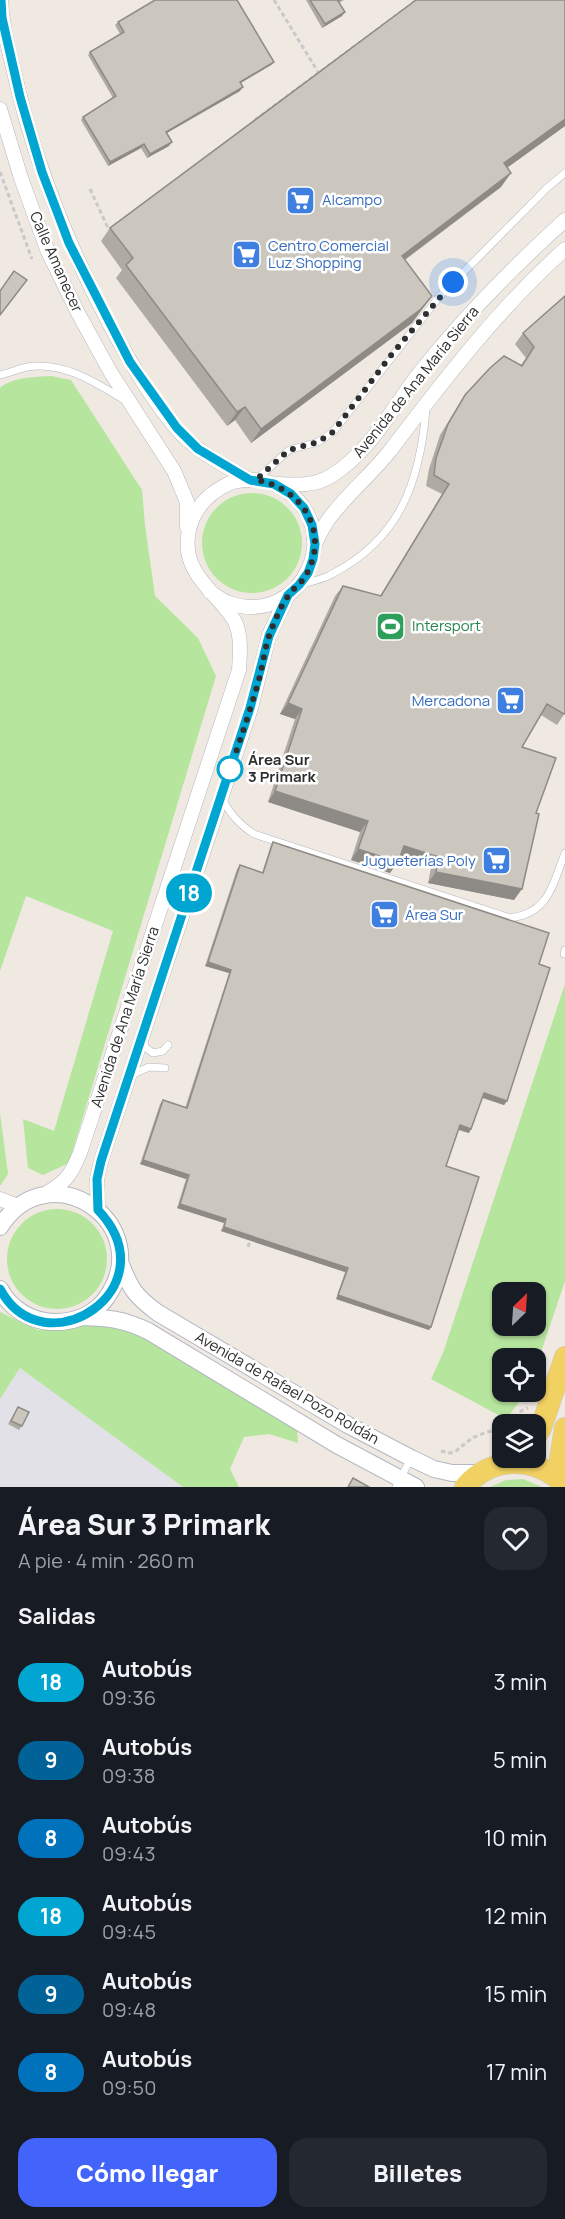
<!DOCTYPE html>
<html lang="es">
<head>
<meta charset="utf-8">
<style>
  body { margin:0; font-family:Manrope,sans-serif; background:#242831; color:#f1f3f6; height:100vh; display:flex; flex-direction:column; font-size:22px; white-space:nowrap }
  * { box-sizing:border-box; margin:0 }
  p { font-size:20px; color:#9ea1a6 }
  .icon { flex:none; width:33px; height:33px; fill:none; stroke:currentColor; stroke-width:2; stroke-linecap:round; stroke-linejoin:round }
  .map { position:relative; height:1487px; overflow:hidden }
  .side { display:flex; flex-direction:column; background:#171b24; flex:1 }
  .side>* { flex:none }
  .badge { padding:0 12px; border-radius:20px; font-size:21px; line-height:39px }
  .needle { width:39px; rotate:25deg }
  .buttons { position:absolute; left:492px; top:1282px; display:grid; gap:12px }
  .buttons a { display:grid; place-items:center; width:54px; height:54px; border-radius:12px; background:#171b24; box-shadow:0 2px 4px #0004; font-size:30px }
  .you { position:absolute; width:30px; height:30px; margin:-15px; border:4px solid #fff; border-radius:50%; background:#1a73e8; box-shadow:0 0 0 9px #1a73e833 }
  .map>.badge { position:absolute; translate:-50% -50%; box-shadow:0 0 0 3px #fff }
  h2 { padding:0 18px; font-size:22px; line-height:54px }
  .round { display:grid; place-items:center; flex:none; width:63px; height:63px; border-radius:18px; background:#242831 }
  .summary { display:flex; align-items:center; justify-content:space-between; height:102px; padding:0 18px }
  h1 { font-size:28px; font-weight:800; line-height:45px }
  .primary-button { display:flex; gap:12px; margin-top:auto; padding:12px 18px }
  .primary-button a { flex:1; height:69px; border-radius:18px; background:#4264fb; color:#fff; font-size:24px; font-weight:800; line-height:69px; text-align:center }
  .primary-button a+a { background:#242831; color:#f1f3f6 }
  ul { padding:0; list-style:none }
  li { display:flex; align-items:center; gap:18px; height:78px; padding:0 18px }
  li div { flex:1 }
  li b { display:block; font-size:22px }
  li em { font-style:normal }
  li .badge { min-width:66px; font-weight:700; text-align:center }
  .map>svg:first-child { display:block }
  .industrial { fill:#e3e1e8 }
  .green { fill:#b6e59e; fill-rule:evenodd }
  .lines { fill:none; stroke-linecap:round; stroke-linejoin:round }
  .service-casing { stroke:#b4b7c1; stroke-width:8 }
  .minor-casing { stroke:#b4b7c1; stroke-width:15 }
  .tertiary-casing { stroke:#b4b7c1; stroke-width:18 }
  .primary-casing { stroke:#c9c9c9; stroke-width:22 }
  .path { stroke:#c9c9c9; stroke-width:3; stroke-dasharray:4.5 3; stroke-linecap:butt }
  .service { stroke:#fff; stroke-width:7 }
  .minor { stroke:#fff; stroke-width:14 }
  .tertiary { stroke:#fff; stroke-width:16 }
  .primary { stroke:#f2d163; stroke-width:21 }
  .wall { fill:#afaba4 }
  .shaded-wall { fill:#8e8b86 }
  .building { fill:#cbc7bf; stroke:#8e8b86; stroke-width:1.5 }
  .line-casing { stroke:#fff; stroke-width:14 }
  .line { stroke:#00a6d1; stroke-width:9 }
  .walk { stroke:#2e2e2e; stroke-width:6; stroke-dasharray:0 10.8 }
  .stop-dot { fill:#fff; stroke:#00a6d1; stroke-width:3 }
  .labels { text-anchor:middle; stroke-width:5; stroke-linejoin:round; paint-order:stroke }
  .shop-label { font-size:15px; fill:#366cbe; stroke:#fff; text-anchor:start }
  .street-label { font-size:15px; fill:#2e2e2e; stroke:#fff }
  .leisure-label { font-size:15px; fill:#27864d; stroke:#fff; text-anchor:start }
  .stop-label { font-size:15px; font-weight:bold; fill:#2e2e2e; stroke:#fff; text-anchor:start }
</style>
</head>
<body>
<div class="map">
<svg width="565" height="1487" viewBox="0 0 565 1487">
  <rect width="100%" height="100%" fill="#efe9e1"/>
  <path class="industrial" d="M20,1368L183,1487H0V1399Z"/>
  <path class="green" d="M51,376L71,380L142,490L145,525L155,596L198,638L216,676L69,1163L43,1175L28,1168L23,1119L54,1131L113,931L26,896L0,971V388C12,377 36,377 51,376Z
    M202 543a50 50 0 1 1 100 0a50 50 0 1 1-100 0Z
    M565,984V1281L536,1367V1359H502V1392H527L506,1419L431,1379L443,1353ZM502,1293H536V1326H502Z
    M0,1113L8,1174L0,1186Z
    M7 1259a50 50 0 1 1 100 0a50 50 0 1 1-100 0Z
    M0,1312L38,1330L123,1322L297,1429L298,1443L269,1434L244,1437L230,1469L239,1487H183L20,1368L0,1399Z
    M523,1479L542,1487H490L506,1480Z"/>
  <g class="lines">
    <defs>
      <path id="service" d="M0,375C9,373 18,369 27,367C64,361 96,383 126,401
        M256,480L289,450L318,442L333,432L439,297L547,188L565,173
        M299,585C309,582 321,580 330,575C400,540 420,482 426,409
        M222,798C230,814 239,824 254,834L510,918C549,913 552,886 565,853
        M564,954L565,950
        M143,1040L145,1047L153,1053L163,1051L168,1045
        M131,1075L149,1067L165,1068
        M396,1487L411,1458"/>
      <path id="minor" d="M1,0C2,26 9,50 15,76C35,163 68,246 110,325C129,360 150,397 176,428C196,452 224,465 250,480
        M0,109L21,178L48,252L78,313L111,373L174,471L187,502V527
        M278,484C297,485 315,486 331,476C370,452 393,407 420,372C464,317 513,267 565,220
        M315,544C319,536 323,527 328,520C346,495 370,476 389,452C444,380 497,310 565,249
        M42,1196C65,1182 70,1178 80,1153L239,670C240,654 242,634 234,620C216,592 183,574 188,536C191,511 207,494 228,484C244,477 265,479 281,487C349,527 303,628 229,603C222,601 216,595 210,592
        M0,1199L18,1206
        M98,1210L97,1179L101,1161L251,708L269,635L288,595"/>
      <path id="tertiary" d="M0,1227C48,1150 158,1223 107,1297C96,1314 75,1322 56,1322C33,1322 11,1310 0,1289
        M120,1262C131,1290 135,1296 158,1313L348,1425L411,1458L434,1469L452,1473H480
        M82,1317C109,1318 123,1319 148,1331L337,1445L416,1487"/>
      <path id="primary" d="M536,1436L541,1428L565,1357
        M565,1485L560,1459L565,1428
        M465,1487C492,1455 536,1456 565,1485"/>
    </defs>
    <use href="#service" class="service-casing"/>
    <use href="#minor" class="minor-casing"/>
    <use href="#tertiary" class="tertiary-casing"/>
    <use href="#primary" class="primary-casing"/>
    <path class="path" d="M274,0L318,72
      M255,120L417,0
      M0,172L32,259
      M90,189L109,230L110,229
      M248,1247L251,1237
      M512,1425L521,1411L528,1408
      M441,1451L450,1453L456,1451L472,1438L487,1432L502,1429"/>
    <use href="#service" class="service"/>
    <use href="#minor" class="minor"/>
    <use href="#tertiary" class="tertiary"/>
    <use href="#primary" class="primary"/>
  </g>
  <path class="wall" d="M306,0H344L339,3L342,16L322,28Z
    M565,0V126L507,168L501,187L405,260L422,309L412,323L251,443L235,420L227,426L116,278L122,270L101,241L110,228Z
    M118,22L274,62L271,65L241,83L240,91L167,133L169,146L147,158L141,148L108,166L81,120L83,117L113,98L88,55L90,52L120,34L115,25Z
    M565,296V713L557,725L541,715L522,747L536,813L514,900L428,883L431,868L399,858L390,873L351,860L360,832L268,802L295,719L280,714L335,596L343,586L380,596L442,494L426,486L429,469L440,435L458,406L465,395L521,365L526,358L515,344L523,333Z
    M273,842L539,964L507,1101L504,1105L482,1098L469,1133L458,1130L446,1166L431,1327L429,1330L336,1299L345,1272L221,1231L224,1223L177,1208L186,1179L140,1164L160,1104L163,1100L185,1108L229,973L205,966L237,869L240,865L262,873L271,845Z
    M18,1407L22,1426L19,1430L8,1424Z"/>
  <path class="shaded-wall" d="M345,12L342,16L322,28L325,24Z
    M274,62L271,65L237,85L240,82Z
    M243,87L240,91L163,135L166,132Z
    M565,119V126L494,177L504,163Z
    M172,142L169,146L147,158L150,154Z
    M144,144L141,148L108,166L110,162Z
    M511,173L501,187L392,269L402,256Z
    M432,296L412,323L251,443L261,429Z
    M245,407L235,420L227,426L237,412Z
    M288,703L302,709L295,719L280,714Z
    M275,791L368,821L360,832L268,802Z
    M404,846L439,857L431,868L396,857Z
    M358,849L398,862L390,873L351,860Z
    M436,872L522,889L514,900L428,883Z
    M208,962L231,970L229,973L205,966Z
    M484,1093L507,1101L504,1105L481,1097Z
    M460,1125L471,1129L469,1133L457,1129Z
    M143,1160L189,1175L186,1179L140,1164Z
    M180,1204L226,1219L224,1223L177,1208Z
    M224,1227L348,1268L345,1272L221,1231Z
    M338,1295L431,1327L429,1330L336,1299Z"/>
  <path class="building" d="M155,0H237L274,62L240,82L243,87L166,132L172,142L150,154L144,144L110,162L83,117L116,96L90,52L124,32L118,22Z
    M310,0H340L338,1L345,12L325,24Z
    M416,0H565V119L504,163L511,173L402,256L432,296L421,309L261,429L245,407L237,412L126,265L133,258L110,228Z
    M14,271L27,280L0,315V291Z
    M565,296V713L564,714L547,704L522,747L556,758L536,813L539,814L522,889L436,872L439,857L404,846L398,862L358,849L368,821L275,791L302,709L288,703L343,586L381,596L449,484L434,475L436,458L448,424L465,395L490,368L504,356L522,366L534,347L523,333Z
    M273,842L549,933L539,964L550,968L507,1101L484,1093L471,1129L460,1125L446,1166L479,1177L431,1327L338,1295L348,1268L224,1227L226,1219L180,1204L189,1175L143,1160L163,1100L187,1108L231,970L208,962L240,865L263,873Z
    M18,1407L29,1412L22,1426L11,1421Z
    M353,1478L369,1487H348Z"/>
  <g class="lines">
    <defs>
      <path id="line" d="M0,1289C44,1371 172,1288 98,1210L97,1179L101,1161L250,708L269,636L288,595L299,585L308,573L313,559L315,544L312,525L304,508L291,494L274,484L250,480L198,449L177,428L130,362L69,243L42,172L20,97L2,18L1,0"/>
    </defs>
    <use href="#line" class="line-casing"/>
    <use href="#line" class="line"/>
    <path class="walk" d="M230,769L228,775C239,744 249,714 258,683C263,667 264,649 270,633C275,621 280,607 288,596C294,587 304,582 308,571C329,529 300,487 256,480L289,450L318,442L333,432L392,354L453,282"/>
  </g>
  <defs>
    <symbol id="supermarket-square" viewBox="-11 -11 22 22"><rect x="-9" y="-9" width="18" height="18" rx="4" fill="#3f7fe0" stroke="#fff"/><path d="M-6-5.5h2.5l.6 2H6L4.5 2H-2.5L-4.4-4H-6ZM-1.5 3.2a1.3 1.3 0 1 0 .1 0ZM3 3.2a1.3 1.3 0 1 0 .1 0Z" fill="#fff"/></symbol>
    <symbol id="stadium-square" viewBox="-11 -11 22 22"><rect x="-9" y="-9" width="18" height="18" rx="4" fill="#2e9e5b" stroke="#fff"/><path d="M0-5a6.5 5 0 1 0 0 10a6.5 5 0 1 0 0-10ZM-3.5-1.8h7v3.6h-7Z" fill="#fff"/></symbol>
  </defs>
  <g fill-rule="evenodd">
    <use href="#supermarket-square" x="284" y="184" width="33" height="33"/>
    <use href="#supermarket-square" x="230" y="238" width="33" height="33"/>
    <use href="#stadium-square" x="374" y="610" width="33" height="33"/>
    <use href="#supermarket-square" x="494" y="684" width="33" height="33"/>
    <use href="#supermarket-square" x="480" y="844" width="33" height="33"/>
    <use href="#supermarket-square" x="368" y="898" width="33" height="33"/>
  </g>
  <circle class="stop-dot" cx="230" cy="769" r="12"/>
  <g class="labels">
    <g class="shop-label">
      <text x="322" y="205">Alcampo</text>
      <text x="268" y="251">Centro Comercial<tspan x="268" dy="17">Luz Shopping</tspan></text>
      <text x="490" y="706" text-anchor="end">Mercadona</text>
      <text x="476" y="866" text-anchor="end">Jugueterías Poly</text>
      <text x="405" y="920">Área Sur</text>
    </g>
    <g class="street-label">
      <text transform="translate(56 262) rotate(66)" y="5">Calle Amanecer</text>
      <text transform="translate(416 382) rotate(-51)" y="5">Avenida de Ana María Sierra</text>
      <text transform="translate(125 1017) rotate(-72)" y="5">Avenida de Ana María Sierra</text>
      <text transform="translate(287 1388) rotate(30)" y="5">Avenida de Rafael Pozo Roldán</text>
    </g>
    <g class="leisure-label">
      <text x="412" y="631">Intersport</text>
    </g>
    <g class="stop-label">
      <text x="248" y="765">Área Sur<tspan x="248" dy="17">3 Primark</tspan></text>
    </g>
  </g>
</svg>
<div class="buttons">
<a><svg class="needle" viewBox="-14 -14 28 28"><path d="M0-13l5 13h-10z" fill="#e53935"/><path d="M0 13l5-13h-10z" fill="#9ea1a6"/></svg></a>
<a><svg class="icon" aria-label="locate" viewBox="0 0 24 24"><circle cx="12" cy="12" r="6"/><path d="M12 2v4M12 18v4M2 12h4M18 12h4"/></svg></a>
<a><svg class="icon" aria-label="layers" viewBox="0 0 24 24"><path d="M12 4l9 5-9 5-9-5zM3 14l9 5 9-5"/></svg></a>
</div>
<div class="you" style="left:453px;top:282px"></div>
<b class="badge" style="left:189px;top:893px;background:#00a6d1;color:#fff">18</b>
</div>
<section class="side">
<div class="summary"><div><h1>Área Sur 3 Primark</h1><p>A pie · 4 min · 260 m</p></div><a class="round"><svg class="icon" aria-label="heart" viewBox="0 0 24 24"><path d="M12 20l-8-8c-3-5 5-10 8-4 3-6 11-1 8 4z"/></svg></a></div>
<h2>Salidas</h2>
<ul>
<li><span class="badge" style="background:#00a6d1;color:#fff">18</span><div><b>Autobús</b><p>09:36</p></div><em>3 min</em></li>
<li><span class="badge" style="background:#006297;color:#fff">9</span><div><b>Autobús</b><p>09:38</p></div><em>5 min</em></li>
<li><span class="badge" style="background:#0072bc;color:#fff">8</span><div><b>Autobús</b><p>09:43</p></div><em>10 min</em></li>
<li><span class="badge" style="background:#00a6d1;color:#fff">18</span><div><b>Autobús</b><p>09:45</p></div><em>12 min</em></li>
<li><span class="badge" style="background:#006297;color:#fff">9</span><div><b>Autobús</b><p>09:48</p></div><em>15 min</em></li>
<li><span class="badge" style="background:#0072bc;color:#fff">8</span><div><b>Autobús</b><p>09:50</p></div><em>17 min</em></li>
</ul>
<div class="primary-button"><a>Cómo llegar</a><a>Billetes</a></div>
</section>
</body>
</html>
